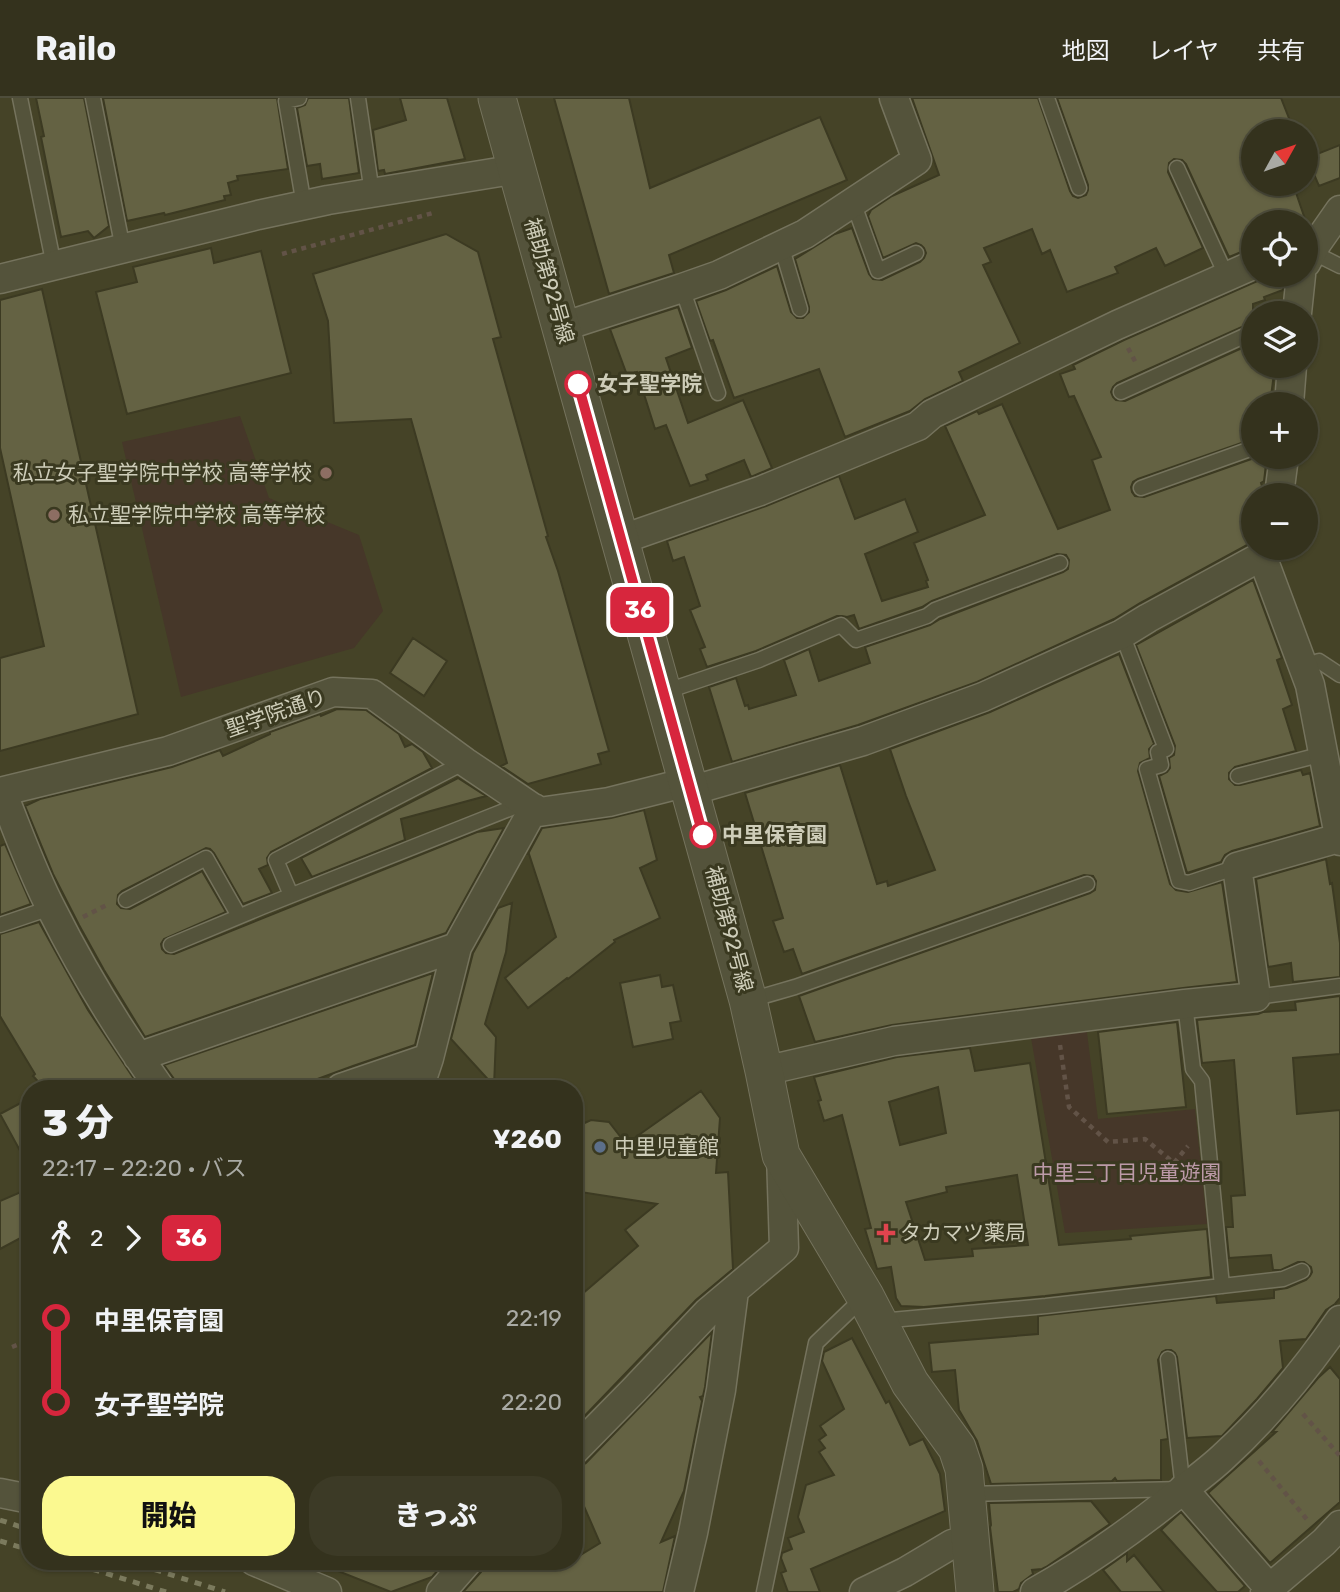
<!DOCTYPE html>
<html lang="ja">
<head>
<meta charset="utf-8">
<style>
  body { margin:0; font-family:Rubik,"Noto Sans JP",sans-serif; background:#3c3a26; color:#f1f3f6; height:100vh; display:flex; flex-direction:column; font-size:26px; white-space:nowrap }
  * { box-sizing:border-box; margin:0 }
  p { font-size:23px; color:#a9aaa4 }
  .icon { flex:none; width:38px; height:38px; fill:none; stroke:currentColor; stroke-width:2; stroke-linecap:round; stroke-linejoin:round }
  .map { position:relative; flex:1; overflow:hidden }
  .panel { position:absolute; left:21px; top:982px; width:562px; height:490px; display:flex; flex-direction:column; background:#34321d; border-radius:28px; box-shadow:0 2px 5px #0004,0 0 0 2px #4e4d3b }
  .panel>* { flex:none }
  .badge { padding:0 14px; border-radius:10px; font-size:24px; line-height:46px }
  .needle { width:46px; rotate:50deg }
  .tools { position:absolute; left:1241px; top:21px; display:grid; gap:14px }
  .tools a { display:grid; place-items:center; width:77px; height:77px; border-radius:50%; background:#34321d; box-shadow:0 2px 5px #0004,0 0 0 2px #4e4d3b; font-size:35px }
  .map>.badge { position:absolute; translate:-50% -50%; box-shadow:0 0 0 4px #fff }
  .legs { display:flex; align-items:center; gap:10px; height:77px; padding:0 21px; font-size:23px }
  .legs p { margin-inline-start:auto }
  .overview { display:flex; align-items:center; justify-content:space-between; height:119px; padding:0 21px }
  h1 { font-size:38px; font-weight:800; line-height:52px }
  .cta { display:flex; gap:14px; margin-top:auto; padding:14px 21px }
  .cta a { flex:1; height:80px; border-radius:28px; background:#fbf990; color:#111; font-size:28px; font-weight:800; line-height:80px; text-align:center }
  .cta a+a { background:#3c3a26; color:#f1f3f6 }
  ul { padding:0 21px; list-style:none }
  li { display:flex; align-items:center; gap:24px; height:84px; font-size:26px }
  li i { display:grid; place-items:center; width:10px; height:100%; margin:0 9px; background:currentColor }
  li i::after { content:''; width:18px; height:18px; margin:-9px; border:5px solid; border-radius:50%; background:#34321d }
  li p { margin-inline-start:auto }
  li:first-child i { background:linear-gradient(#0000 50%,currentColor 0) }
  li:last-child i { background:linear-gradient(currentColor 50%,#0000 0) }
  header { display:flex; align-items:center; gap:42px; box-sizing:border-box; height:98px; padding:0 35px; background:#34321d; border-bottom:2px solid #4e4d3b }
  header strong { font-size:33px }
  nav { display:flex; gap:38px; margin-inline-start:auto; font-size:24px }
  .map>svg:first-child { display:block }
  .green { fill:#463729 }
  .building { fill:#646243; stroke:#3c3a22; stroke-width:2; fill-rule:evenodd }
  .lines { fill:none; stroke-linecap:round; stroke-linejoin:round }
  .service-casing { stroke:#75735d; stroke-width:17 }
  .minor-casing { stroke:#75735d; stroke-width:31 }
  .tertiary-casing { stroke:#75735d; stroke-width:39 }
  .path { stroke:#625347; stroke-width:4.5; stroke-dasharray:5 5; stroke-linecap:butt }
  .service { stroke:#54533b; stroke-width:14 }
  .minor { stroke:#54533b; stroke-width:28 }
  .tertiary { stroke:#54533b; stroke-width:37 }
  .rail { stroke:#7b7a5d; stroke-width:5; stroke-dasharray:7 7; stroke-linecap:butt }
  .line-1-casing { stroke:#fff; stroke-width:16 }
  .line-1 { stroke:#d7263d; stroke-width:10 }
  .stop-1-dot { fill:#fff; stroke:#d7263d; stroke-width:3.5 }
  .education-dot { fill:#8d6e63; stroke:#3a3920; stroke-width:2.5 }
  .service-dot { fill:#5c6f8a; stroke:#3a3920; stroke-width:2.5 }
  .health-dot { fill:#e0444e; stroke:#3a3920; stroke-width:2.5 }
  .labels { text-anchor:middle; stroke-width:6; stroke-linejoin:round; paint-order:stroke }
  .street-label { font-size:21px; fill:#cecdb9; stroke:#3a3920 }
  .stop-label { font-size:21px; font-weight:bold; fill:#cecdb9; stroke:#3a3920; text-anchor:start }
  .poi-label { font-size:21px; fill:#cecdb9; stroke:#3a3920; text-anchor:start }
  .park-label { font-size:21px; fill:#bc9aa8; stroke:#3a3920 }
</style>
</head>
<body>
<header>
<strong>Railo</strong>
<nav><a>地図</a><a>レイヤ</a><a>共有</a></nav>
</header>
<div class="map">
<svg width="1340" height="1494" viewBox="0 0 1340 1494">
  <rect width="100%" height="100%" fill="#454327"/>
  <path class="green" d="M240,318L269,400L359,437L383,513L354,550L181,599L122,344Z
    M1086,927L1098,1021L1195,1011L1207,1126L1065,1135L1030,934Z"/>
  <path class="building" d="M36,0H84L109,128L94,140L88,133L61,139L41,39L44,38Z
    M103,0H277L288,71L237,78L238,82L228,85L231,97L224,98L225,102L165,117L164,115L127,123Z
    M308,0H349L359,75L322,81L320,66L307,68L297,10L305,7Z
    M400,0H447L465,61L385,76L384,72L378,73L373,32L406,22Z
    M554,0H629L650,90L820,19L847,82L669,157L674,175L609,196Z
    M912,0H1038L1070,93L1073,98L1078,100L1086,97L1088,92V87L1057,0H1281L1294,33H1253V86H1293L1306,124H1253V151L1246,152L1229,159L1186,66L1182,62L1174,61L1169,65L1168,74L1203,150L1165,168L1156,150L1115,169L1118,175L1067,194L1050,152L1042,156L1032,131L984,150L991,164L983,167L1020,245L959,274L963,283L925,301L910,313L845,339L819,271L734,300L713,242L710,243L696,203L726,192L777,168L791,214L797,220H803L809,214V209L795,161L835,136L852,130L869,176L873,181L882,182L920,164L924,160L926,155L924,150L921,147L916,145L883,160L868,118L871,112L892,98L939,77Z
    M1340,47V80L1319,88L1307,60Z
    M446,136L478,154L501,239L493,241L548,438L546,439L558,473L609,653L598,656L601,666L528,686L501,668L507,665L411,321L334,325L328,223L313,176Z
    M211,150L214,165L261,153L291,275L127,316L96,194L137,184L133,169Z
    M1266,177H1284L1283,192L1264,199L1265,202L1253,206V224L1117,285L1113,289L1111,294L1113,299L1116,302L1125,303L1253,245V268H1275L1270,306H1253V341L1138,381L1133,384L1131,389L1132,394L1135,398L1144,399L1257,359H1264L1266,366L1264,383L1261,385L1263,391V397H1253V439L1249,446L1140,505L1114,521L977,584L858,627L732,664L709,589L736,580L745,608L748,607L749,611L796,597L784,562L809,551L819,583L870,565L865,549L930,527L940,521L1063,474L1068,471L1069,462L1066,457L1057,456L932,503L922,509L859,531L854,517L847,519L842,518H837L756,553L707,569L700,551L705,549L690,512L700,508L684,459L673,463L667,443L766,408L839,378L855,421L905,401L918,434L865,456L882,503L928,489L926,483L928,482L914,445L985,417L945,328L977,313L979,316L1002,306L1058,431L1110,412L1092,362L1101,359L1074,298L1069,299L1060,276L1075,271L1073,267L1124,242L1260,182Z
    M42,191L138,616L0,653V560L44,548L0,350V202Z
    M678,209L692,250L666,260L688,325L743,302L772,370L751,379L744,362L706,377L708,382L690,388L666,327L655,331L637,274L627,277L610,231Z
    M1253,482L1282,560L1277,562L1292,607L1283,611L1296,653L1235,669L1229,675V681L1235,687H1240L1301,672L1303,677L1310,675L1320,728L1232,753L1225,757L1221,764L1187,775L1159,678L1167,674L1170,670L1169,660L1174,657L1175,648L1136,547Z
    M413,540L447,563L424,598L390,575Z
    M1119,556L1154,646L1149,651L1150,660L1140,665L1138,673L1170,786L1176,792L1188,794L1222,784L1237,884L1183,890L892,927L815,944L799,898L1090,795L1095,792L1096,783L1093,778L1084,777L802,876L793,851L784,854L773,823L783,820L745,695L840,667L877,786L887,783L888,788L935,772L906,698L890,651L990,614Z
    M337,611L366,612L399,636L405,649L412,646L423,654L432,670L271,754L267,760L268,767L259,771L272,795L243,806L214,755L210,751L206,750L122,793L118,797L117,806L121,810L130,811L202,773L226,814L164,841L161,846L162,851L166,855L174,856L477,734L504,730L446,835L145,939L104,872L79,827L53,776L25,708L40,701L172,669L220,652L223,658L270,636V634L320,616L321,618Z
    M458,680L486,698L401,721L405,742L312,779L301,760Z
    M644,712L657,762L640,770L660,820L614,842L615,844L568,881L567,880L528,910L505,880L556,839L529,756H528L542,730L611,720Z
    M5,746L31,806L0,817V748Z
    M1326,761L1330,786L1332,785L1335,807L1340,845V879L1293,884L1291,865L1268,869L1256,781Z
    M512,805L506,854L485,926L496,939L494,988L451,941L473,855L498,810Z
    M39,824L88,912L140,990H44L33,978L35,976L0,918V836Z
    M433,875L415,947L353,968L293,990H176L174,981L164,967Z
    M660,877L662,889L673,887L681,923L670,925L673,941L633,949L620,885Z
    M1340,898V956L1293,960L1297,1016L1340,1012V1200L1335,1206L1326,1212L1306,1241L1280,1243L1283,1270L1257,1301L1222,1338L1187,1340L1177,1259L1175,1255L1171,1252H1166L1162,1254L1158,1262L1168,1341L1161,1342V1382L1117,1383L1115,1380L1112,1383L991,1386L977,1343L959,1312L955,1272L932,1274L929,1245L1038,1236V1218L1216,1198L1217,1205L1274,1200V1192L1287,1190L1306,1182L1310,1178L1312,1174L1311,1169L1304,1164H1298L1281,1172H1273L1271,1157L1229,1160L1226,1129H1233L1231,1098L1245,1097L1234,962L1202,965L1197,922L1258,916L1263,914L1296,912L1295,904Z
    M1177,924L1186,1009L1107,1016L1098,934Z
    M970,950L975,973L1030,965L1059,1147L1131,1141L1130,1138L1207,1131L1211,1179L1045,1198L924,1209L901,1208L896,1200L891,1169L877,1171L865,1131L871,1130L842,1017L824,1023L818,1003L821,1002L814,979L897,959ZM938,989L946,1035L900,1047L889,1004ZM1017,1077L1028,1147L972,1151L973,1158L925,1162L906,1104L947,1094L946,1089Z
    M701,993L720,1020L716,1075L728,1074L733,1171L696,1202L574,1329V1203L638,1148L625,1132L657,1106L574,1093V1038L576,1029L591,1022L609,1024L626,1046Z
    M30,1000V1071L0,1016Z
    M30,1090V1135L0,1151V1103Z
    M712,1234L705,1289L703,1298L700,1299L702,1303L684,1393L661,1444L675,1438L663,1494H463L481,1474L484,1463H574V1461L600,1445L583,1406L574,1410V1369H579L586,1365Z
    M852,1240L886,1305L889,1303L910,1347L923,1341L940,1376L945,1413L811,1471L820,1494H788L781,1475L786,1473L781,1460L782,1455L792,1451L788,1440L804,1434L798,1419L806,1387L834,1377L819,1354L825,1350L819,1342L826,1337L820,1328L844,1311L822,1263L824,1254Z
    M1330,1269L1340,1281V1404L1270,1465L1208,1395L1276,1334H1272L1318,1280Z
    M1091,1403L1110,1426L1046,1469L1042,1471L1032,1472L1033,1476L1021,1485L1019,1491L1013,1494H998L990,1429L991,1427L989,1405Z
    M1181,1414L1245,1488L1238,1494H1217L1161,1432Z
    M1127,1455V1463L1134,1457L1164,1494H1121L1103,1472Z
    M316,1463H446L432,1479L391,1494L315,1464Z"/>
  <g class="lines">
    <defs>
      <path id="service" d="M20,0L54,168
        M93,0L123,151
        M299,0L286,3L304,107
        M358,0L372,95
        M1047,0L1079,90
        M1177,70L1226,177
        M853,104L878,173L916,155
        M781,147L800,211
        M1312,154L1340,168
        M682,190L718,295
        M1121,294L1253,234
        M1141,390L1253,350
        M1122,536L1166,651L1158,654L1161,667L1147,671L1179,783L1189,785L1237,769
        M1303,569L1319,563L1340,577
        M664,594L759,562L841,527L856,542L927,518L935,512L1060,465
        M1238,678L1323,656
        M291,797L276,762L465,664
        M126,802L206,760L239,818
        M0,827L50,810
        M171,847L262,809L524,705
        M1256,899L1340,888
        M750,902L795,889L1087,786
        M1185,906L1193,971L1202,983L1222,1188
        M880,1223L1046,1208L1283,1181L1302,1173
        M967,1396L1183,1391L1168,1261
        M764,1494L816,1245L864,1199"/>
      <path id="minor" d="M1306,165L1317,145L1340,112
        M0,181L258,117L328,102L518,71
        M1297,215L1301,177
        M562,229L682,190L719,177L805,136L917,62L894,0
        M1289,306L1292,268
        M1279,397L1284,359
        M620,442L760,393L918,328L932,316L1117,227L1253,167
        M1262,458L1310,587L1340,743
        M690,693L863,643L983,599L1122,536L1148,520L1262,458L1265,450
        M0,694L168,653L333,594L372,596L465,664L539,714L609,704L688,684
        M2,694C18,733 32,774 52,812C83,874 120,934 160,990
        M138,959L457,849
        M764,973L894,943L1185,906L1256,899L1237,769L1339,740
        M341,990L429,960
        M419,990L429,960L457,849L534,710
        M574,1353L634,1292L708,1214L784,1150L781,1057
        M1183,1391L1269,1490
        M0,1395L30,1401
        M254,1463L327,1494
        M441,1494L468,1463
        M679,1494L693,1435L721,1292L734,1193
        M864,1494L905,1474L952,1446L969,1442
        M1035,1494C1087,1465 1134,1431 1180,1394C1194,1383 1209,1372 1222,1360C1266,1320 1306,1271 1340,1222
        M1265,1494L1324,1444L1340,1427"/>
      <path id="tertiary" d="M497,0L748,902L764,973L781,1057L865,1198L910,1285L957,1350L964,1371L975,1494"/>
    </defs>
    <use href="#service" class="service-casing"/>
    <use href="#minor" class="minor-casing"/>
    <use href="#tertiary" class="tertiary-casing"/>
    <path class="path" d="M282,156L433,115
      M1128,250L1137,267
      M83,819L107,807
      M1060,947L1069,1009L1108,1044L1145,1041L1174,1065L1188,1048
      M12,1249L30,1242
      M1303,1316L1340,1358
      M1259,1363L1309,1424"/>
    <use href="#service" class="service"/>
    <use href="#minor" class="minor"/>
    <use href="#tertiary" class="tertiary"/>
    <path class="rail" d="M0,1422L30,1432
      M0,1443L30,1452
      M66,1463L166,1494
      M128,1463L225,1494"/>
  </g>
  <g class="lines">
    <defs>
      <path id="line-1" d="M578,286L703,737"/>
    </defs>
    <use href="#line-1" class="line-1-casing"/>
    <use href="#line-1" class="line-1"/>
  </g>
  <g class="stop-1-dot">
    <circle cx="578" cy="286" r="12"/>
    <circle cx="703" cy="737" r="12"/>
  </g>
  <g class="education-dot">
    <circle cx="326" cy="375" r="7"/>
    <circle cx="54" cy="417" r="7"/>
  </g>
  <circle class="service-dot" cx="600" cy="1049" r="7"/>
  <path class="health-dot" d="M882.5 1124.5h7v7h7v7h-7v7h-7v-7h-7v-7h7z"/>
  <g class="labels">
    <g class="street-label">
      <text transform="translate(549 183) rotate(74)" y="7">補助第92号線</text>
      <text transform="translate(276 615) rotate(-19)" y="7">聖学院通り</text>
      <text transform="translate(729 831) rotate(75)" y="7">補助第92号線</text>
    </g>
    <g class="stop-label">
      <text x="597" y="293">女子聖学院</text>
      <text x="722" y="744">中里保育園</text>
    </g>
    <g class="poi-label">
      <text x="312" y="382" text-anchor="end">私立女子聖学院中学校 高等学校</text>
      <text x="68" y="424">私立聖学院中学校 高等学校</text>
      <text x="614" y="1056">中里児童館</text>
      <text x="900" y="1142">タカマツ薬局</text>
    </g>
    <g class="park-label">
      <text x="1127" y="1082">中里三丁目児童遊園</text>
    </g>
  </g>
</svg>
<div class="tools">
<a><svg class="needle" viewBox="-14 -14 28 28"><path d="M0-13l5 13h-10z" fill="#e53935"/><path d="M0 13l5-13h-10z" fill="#a9aaa4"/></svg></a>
<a><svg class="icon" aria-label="locate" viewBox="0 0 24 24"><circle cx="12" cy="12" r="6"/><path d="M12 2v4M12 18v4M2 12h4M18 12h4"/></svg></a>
<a><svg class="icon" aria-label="layers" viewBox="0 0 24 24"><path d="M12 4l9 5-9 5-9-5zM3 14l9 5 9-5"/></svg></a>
<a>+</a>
<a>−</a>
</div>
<b class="badge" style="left:640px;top:512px;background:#d7263d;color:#fff">36</b>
<section class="panel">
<div class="overview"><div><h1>3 分</h1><p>22:17 – 22:20 · バス</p></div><b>¥260</b></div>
<div class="legs"><svg class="icon" aria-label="walk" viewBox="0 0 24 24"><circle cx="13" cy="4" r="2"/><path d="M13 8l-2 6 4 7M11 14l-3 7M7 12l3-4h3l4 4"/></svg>2<svg class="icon" aria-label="forward" viewBox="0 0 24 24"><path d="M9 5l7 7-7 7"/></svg><b class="badge" style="background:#d7263d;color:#fff">36</b></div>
<ul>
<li><i style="color:#d7263d"></i><b>中里保育園</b><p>22:19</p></li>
<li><i style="color:#d7263d"></i><b>女子聖学院</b><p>22:20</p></li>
</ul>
<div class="cta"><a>開始</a><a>きっぷ</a></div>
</section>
</div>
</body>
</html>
